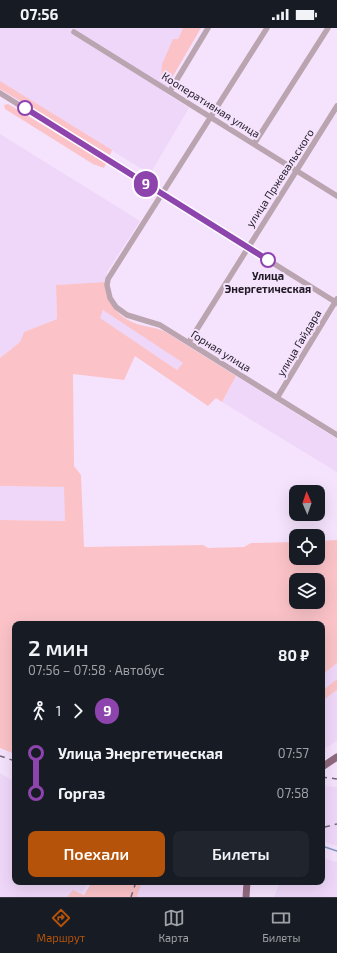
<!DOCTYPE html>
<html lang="ru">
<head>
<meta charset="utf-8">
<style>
  body { margin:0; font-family:"Exo 2",sans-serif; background:#20242c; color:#f1f3f6; height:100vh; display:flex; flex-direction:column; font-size:15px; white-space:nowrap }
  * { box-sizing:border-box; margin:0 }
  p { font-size:13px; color:#9ea1a6 }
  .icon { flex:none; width:22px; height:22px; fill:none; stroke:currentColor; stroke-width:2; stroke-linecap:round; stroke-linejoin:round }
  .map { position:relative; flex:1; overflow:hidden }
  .side { position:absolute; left:12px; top:593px; width:313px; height:264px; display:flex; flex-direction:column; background:#171b24; border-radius:8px; box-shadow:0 4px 16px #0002 }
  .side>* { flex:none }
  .badge { padding:0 8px; border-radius:13px; font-size:14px; line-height:26px }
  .needle { width:26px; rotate:358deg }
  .fabs { position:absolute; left:289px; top:457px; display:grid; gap:8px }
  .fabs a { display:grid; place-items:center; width:36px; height:36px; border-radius:8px; background:#171b24; box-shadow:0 4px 16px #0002; font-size:20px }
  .map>.badge { position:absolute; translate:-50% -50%; box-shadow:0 0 0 2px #fff }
  .legs { display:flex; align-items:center; gap:6px; height:44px; padding:0 16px; font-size:13px }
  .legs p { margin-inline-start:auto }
  .headline { display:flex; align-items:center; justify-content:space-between; height:68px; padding:0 16px }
  h1 { font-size:22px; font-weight:600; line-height:30px }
  .primary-button { display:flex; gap:8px; margin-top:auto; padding:8px 16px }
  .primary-button a { flex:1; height:46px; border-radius:8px; background:#b45309; color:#fff; font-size:16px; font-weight:600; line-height:46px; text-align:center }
  .primary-button a+a { background:#20242c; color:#f1f3f6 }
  ul { padding:0 16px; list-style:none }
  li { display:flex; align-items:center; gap:14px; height:40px; font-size:15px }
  li i { display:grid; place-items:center; width:6px; height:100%; margin:0 5px; background:currentColor }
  li i::after { content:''; width:10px; height:10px; margin:-5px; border:3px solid; border-radius:50%; background:#171b24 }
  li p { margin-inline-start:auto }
  li:first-child i { background:linear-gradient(#0000 50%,currentColor 0) }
  li:last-child i { background:linear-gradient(currentColor 50%,#0000 0) }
  .status { display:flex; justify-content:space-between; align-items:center; height:28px; padding:0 20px; background:#171b24; direction:ltr }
  .status svg { height:11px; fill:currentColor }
  .dock { display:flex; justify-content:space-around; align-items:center; height:56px; border-top:1px solid #363941; background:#171b24; font-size:11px; color:#9ea1a6 }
  .dock a { display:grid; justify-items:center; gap:2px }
  .dock .selected { color:#b45309 }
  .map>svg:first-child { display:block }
  .built { fill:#efd7f9 }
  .green { fill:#fbc3c8; fill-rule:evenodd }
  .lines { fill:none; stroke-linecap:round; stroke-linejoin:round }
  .stream { stroke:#7d96c0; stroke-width:1.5 }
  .minor { stroke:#baa4b0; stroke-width:5.5 }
  .major { stroke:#90697f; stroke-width:7 }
  .rail { stroke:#726677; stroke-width:1.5; stroke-dasharray:5 5; stroke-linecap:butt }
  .line-1-casing { stroke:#fff; stroke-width:9 }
  .line-1 { stroke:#8e44ad; stroke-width:6 }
  .stop-1-dot { fill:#fff; stroke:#8e44ad; stroke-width:2 }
  .labels { text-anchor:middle; stroke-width:4; stroke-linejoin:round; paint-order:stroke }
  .street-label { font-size:11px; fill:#221b25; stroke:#f5e2fd }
  .stop-label { font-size:11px; font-weight:bold; fill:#221b25; stroke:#f5e2fd }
</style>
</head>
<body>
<div class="status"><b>07:56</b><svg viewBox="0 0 49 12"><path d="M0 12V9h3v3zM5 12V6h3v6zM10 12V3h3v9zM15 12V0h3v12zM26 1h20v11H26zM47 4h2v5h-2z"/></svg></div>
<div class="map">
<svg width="337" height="869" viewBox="0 0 337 869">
  <rect width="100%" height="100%" fill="#f5e2fd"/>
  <path class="built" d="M0,0H183L161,50L169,55L164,64L189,80L150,146L0,53Z
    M0,106L140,193L107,244L105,254L56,257L57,291L24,304L20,314L0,330Z
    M104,282L183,335L177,342L99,290Z
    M236,348L337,411V444L222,374Z
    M0,458L65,459V493L0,492Z
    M337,635V651L322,663V647Z
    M337,662V713L322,722V673Z
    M0,745L11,752L15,745V854H89L82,865L77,863L71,869H0Z
    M322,758L337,759V818L322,813Z
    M322,830L337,834V869H274L280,854H322Z
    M142,854H243L242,869H137Z"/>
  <path class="green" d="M183,0H201L169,55L161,50L162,36L173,11H178Z
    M0,53L112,122L110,127L0,61Z
    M8,76L106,135L104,140L93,136L5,81L4,77Z
    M105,254C106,273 117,289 137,296C146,299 155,299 164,303L236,348L222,374L216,370L208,378L135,328L124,352L73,346L74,438L81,447L84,519L203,517L208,520L244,519L251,515L296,514V530H318V513L337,512V635L322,647V596H15V726L0,720V492L65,493L64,459L0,458V330L20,314L24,304L57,291L56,257ZM103,282L183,335L177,342L100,290ZM296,552H318V574H296Z
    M337,651V662L322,673V663Z
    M92,854H142L137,869H67L73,862L84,867Z"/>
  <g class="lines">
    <path class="stream" d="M322,818L337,823"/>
    <path class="minor" d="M267,0L108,251L107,257L110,270L116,279L127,287L160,297L337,407
      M74,4L337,168
      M170,63L208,0
      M0,65L337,275
      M254,116L328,0
      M189,314L337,78
      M277,370L337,271"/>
    <path class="major" d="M322,739L337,729
      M246,869L247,854"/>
    <path class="rail" d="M0,728L15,733
      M322,749L337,751
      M325,799L337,796
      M131,869L136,854"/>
  </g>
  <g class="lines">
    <defs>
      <path id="line-1" d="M25,80L268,232"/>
    </defs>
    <use href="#line-1" class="line-1-casing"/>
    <use href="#line-1" class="line-1"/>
  </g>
  <g class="stop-1-dot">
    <circle cx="25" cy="80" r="7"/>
    <circle cx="268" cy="232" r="7"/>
  </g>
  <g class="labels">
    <g class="street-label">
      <text transform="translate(211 77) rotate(32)" y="4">Кооперативная улица</text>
      <text transform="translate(280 150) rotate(-57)" y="4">улица Пржевальского</text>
      <text transform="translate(299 315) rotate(-59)" y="4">улица Гайдара</text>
      <text transform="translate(221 323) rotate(32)" y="4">Горная улица</text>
    </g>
    <g class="stop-label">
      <text x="268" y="252">Улица<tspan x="268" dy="13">Энергетическая</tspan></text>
    </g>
  </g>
</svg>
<div class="fabs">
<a><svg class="needle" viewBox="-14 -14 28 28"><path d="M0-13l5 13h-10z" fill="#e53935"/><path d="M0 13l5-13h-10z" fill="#9ea1a6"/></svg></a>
<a><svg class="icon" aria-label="locate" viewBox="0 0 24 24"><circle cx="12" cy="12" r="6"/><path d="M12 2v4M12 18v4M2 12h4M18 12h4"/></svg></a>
<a><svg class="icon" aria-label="layers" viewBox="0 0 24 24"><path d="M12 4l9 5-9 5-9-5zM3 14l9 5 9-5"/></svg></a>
</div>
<b class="badge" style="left:146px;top:156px;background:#8e44ad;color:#fff">9</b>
<section class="side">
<div class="headline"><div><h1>2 мин</h1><p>07:56 – 07:58 · Автобус</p></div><b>80 ₽</b></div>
<div class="legs"><svg class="icon" aria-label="walk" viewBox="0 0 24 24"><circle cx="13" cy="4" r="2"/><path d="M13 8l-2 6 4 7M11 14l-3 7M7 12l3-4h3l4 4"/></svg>1<svg class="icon" aria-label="forward" viewBox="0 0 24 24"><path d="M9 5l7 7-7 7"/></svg><b class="badge" style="background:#8e44ad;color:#fff">9</b></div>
<ul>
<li><i style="color:#8e44ad"></i><b>Улица Энергетическая</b><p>07:57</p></li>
<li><i style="color:#8e44ad"></i><b>Горгаз</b><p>07:58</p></li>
</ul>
<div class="primary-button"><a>Поехали</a><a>Билеты</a></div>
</section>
</div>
<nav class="dock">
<a class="selected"><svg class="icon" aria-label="directions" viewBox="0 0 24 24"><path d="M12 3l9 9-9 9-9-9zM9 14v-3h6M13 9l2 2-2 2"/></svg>Маршрут</a>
<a><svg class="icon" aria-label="map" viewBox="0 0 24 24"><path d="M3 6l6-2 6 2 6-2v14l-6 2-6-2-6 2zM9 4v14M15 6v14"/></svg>Карта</a>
<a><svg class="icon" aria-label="tickets" viewBox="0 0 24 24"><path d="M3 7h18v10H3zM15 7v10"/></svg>Билеты</a>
</nav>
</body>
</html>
